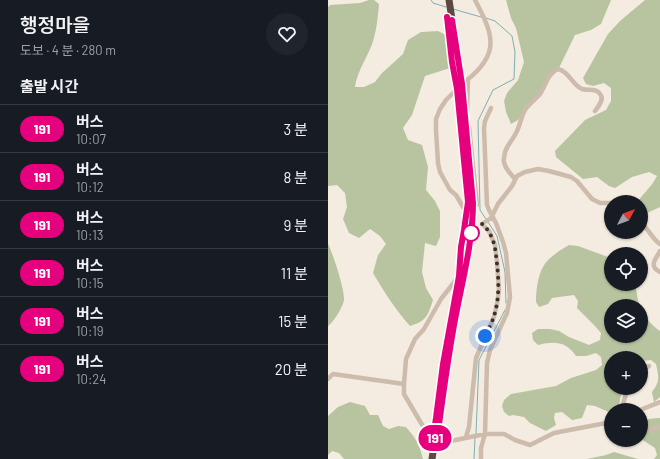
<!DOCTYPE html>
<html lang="ko">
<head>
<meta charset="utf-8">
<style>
  body { margin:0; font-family:Barlow,"Noto Sans KR",sans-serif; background:#20242c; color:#f1f3f6; height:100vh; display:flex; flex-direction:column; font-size:15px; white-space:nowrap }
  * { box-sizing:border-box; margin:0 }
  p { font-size:13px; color:#9ea1a6 }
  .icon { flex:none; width:22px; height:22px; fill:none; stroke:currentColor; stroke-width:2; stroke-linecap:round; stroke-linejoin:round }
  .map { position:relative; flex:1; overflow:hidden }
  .sheet { display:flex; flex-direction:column; background:#171b24; width:328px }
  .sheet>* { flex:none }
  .badge { padding:0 8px; border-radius:13px; font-size:14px; line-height:26px }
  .needle { width:26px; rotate:49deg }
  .fabs { position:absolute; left:276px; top:195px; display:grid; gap:8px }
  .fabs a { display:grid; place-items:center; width:44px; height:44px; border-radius:50%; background:#171b24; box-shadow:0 1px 3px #0004; font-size:20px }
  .you { position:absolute; width:20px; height:20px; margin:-10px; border:3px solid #fff; border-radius:50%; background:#1a73e8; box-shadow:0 0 0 6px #1a73e833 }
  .map>.badge { position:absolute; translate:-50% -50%; box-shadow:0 0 0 2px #fff }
  h2 { padding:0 20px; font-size:15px; line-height:36px }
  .round { display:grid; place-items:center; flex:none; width:42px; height:42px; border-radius:21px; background:#20242c }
  .head { display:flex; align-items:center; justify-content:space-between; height:68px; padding:0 20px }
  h1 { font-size:19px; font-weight:600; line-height:30px }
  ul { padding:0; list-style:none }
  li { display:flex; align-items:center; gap:12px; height:48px; padding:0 20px; border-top:1px solid #363941 }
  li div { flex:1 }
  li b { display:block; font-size:15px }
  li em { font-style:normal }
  li .badge { min-width:44px; font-weight:700; text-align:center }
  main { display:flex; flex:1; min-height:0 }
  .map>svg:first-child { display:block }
  .green { fill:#b8c4a0 }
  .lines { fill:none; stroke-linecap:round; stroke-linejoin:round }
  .stream { stroke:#7fb0b2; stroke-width:1 }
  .minor { stroke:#cdbbac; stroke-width:4.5 }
  .highway { stroke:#5c4a42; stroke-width:7 }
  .line-casing { stroke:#fff; stroke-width:9 }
  .line { stroke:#e6007e; stroke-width:6 }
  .walk { stroke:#3b302b; stroke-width:4; stroke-dasharray:0 7.2 }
  .stop-dot { fill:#fff; stroke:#e6007e; stroke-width:2 }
</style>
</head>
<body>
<main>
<section class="sheet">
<div class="head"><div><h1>행정마을</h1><p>도보 · 4 분 · 280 m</p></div><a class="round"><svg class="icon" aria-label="heart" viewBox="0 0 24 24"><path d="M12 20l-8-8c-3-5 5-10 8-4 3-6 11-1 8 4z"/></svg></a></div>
<h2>출발 시간</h2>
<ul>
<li><span class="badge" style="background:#e6007e;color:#fff">191</span><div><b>버스</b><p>10:07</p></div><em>3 분</em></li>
<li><span class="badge" style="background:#e6007e;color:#fff">191</span><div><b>버스</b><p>10:12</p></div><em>8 분</em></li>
<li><span class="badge" style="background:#e6007e;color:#fff">191</span><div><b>버스</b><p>10:13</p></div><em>9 분</em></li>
<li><span class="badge" style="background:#e6007e;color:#fff">191</span><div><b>버스</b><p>10:15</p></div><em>11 분</em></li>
<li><span class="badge" style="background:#e6007e;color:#fff">191</span><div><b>버스</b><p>10:19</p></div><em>15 분</em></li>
<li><span class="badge" style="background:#e6007e;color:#fff">191</span><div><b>버스</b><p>10:24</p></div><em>20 분</em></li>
</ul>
</section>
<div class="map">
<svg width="332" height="459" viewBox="0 0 332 459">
  <rect width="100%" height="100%" fill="#f4ebe1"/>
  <path class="green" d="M41,0H46L51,4C50,15 49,27 46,38C42,54 29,70 27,87H36L47,82L54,73L75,54L80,40L93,32L110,31L118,35L122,68L97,76L84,115L75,128L80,140L94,145L100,167L98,190L107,201L112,211V237L108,246L97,243L94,272L98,288L105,300C100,315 99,321 82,326C68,310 56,292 45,273L50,255L58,244L52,236L42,229L31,238L21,233L15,219L19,207L17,193L9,185L0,186V7L2,5L32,3Z
    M178,0H283L273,24L263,30L247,35L230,70L217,83L208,97L199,108L190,120L183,124L178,112L176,101L179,93L190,80L196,62L188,28L183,18Z
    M317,0H332V207L317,214H313V202H309L325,183L329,176L321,172L304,177L287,188L281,186L269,177L255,179L228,157L227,151L257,120L278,110L283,101V88L276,83L265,86L258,84L255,78L280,34L292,21Z
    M0,244C5,253 17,291 16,300C15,307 5,323 0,326Z
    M241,245L250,246L283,258V284H307C309,291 309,299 312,306H283V336H313V309C318,318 323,325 332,331V397L326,402L324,392C332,382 331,377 328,364L323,360L313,361V358H283V388H294L291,406L287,410H283V413L267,406L259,405L254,418L244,420L234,412L227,413L226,418L228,425L218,431L202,423L196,417L185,415L181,416L176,412L174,406L176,400L183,394L228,386L243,378L268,370L274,365L273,357L268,353L258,356H248C238,341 226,341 210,345L205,340L204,333L210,329H222L231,331L241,337L261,345L272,340L273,333L267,326L249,308L250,301L246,295L224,298L220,304L211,307L208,302C208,289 210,270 220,260C226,254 234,249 241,245Z
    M22,402L37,406L42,415H50L55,426L61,429L70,426L78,427C88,439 91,443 95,459H16L11,453L4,451L0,455V416L10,407Z
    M330,418H332V459H326L329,455L327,448L313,439V422L321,419Z
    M286,452L310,459H259L278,455Z"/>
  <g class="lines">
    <path class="stream" d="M103,0L105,3L118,7
      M125,9L153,17
      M158,18L167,21L184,36L187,52L186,79L165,90L150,121L152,210L158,219
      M160,222L169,236L177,272L178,303
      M148,434L151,360L177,310
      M146,459L147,438"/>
    <path class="minor" d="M139,80C173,53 165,34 147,0
      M129,89L118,100L112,109L108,119V130L110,163L112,172L122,190L128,195L138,212
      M139,110L140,79
      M141,127L149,205L145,208
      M187,179C183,174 174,166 176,158C177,146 183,143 188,133C192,126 193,117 197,110C201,104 208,99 212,94C218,85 220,73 230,69C242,72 243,84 254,89C260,91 269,88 272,94C277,99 270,107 267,111
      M313,223C321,229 324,239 332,244
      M332,251C328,259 320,266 332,272
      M131,276L113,299L96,329L87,339L78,359L76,384V394L93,423L99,432L107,439L118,442L157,434H176L187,440L202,445L226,433L278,423L283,421
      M313,370L321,366
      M0,379L5,374L76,384
      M293,410L300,388
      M312,410L332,402
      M313,431L332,427
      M138,437L141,427L148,358L166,317L169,304L171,290L169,262L167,245L161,231L154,224L163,218L170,204L184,186L189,176L197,172L210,169L221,171L243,177L249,181L264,199L272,203H283
      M153,459V448L157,434L159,363L162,350L179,313L182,297L178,253L175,242L168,223L161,210L159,205L156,128L157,121L163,108"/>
    <path class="highway" d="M119,18L124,62L129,89L140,202L136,230L133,247L131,277
      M104,459L107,439L110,432C115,394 120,355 127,317C135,280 145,241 145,203L134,84L121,0"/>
  </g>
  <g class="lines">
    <defs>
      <path id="line" d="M119,17L124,62L129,89L140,202L136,230L133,247L131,276L115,364L108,418L106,431L107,439L110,432C115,395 120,357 127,320C134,282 145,242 145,203L134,84L124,20"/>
    </defs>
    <use href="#line" class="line-casing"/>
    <use href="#line" class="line"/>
    <path class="walk" d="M143,233L154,224C161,230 165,238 167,248C170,270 173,294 166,316C164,323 160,330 157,336"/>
  </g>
  <circle class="stop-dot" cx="143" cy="233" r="8"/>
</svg>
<div class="fabs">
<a><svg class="needle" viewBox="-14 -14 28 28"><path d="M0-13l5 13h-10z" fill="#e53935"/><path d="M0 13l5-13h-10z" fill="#9ea1a6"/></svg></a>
<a><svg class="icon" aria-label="locate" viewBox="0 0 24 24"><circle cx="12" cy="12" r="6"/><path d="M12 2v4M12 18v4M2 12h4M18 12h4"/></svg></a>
<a><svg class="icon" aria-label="layers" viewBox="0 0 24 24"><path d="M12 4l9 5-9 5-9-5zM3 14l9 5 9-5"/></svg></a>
<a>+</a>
<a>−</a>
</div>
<div class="you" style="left:157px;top:336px"></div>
<b class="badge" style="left:107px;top:438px;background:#e6007e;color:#fff">191</b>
</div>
</main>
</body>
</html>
